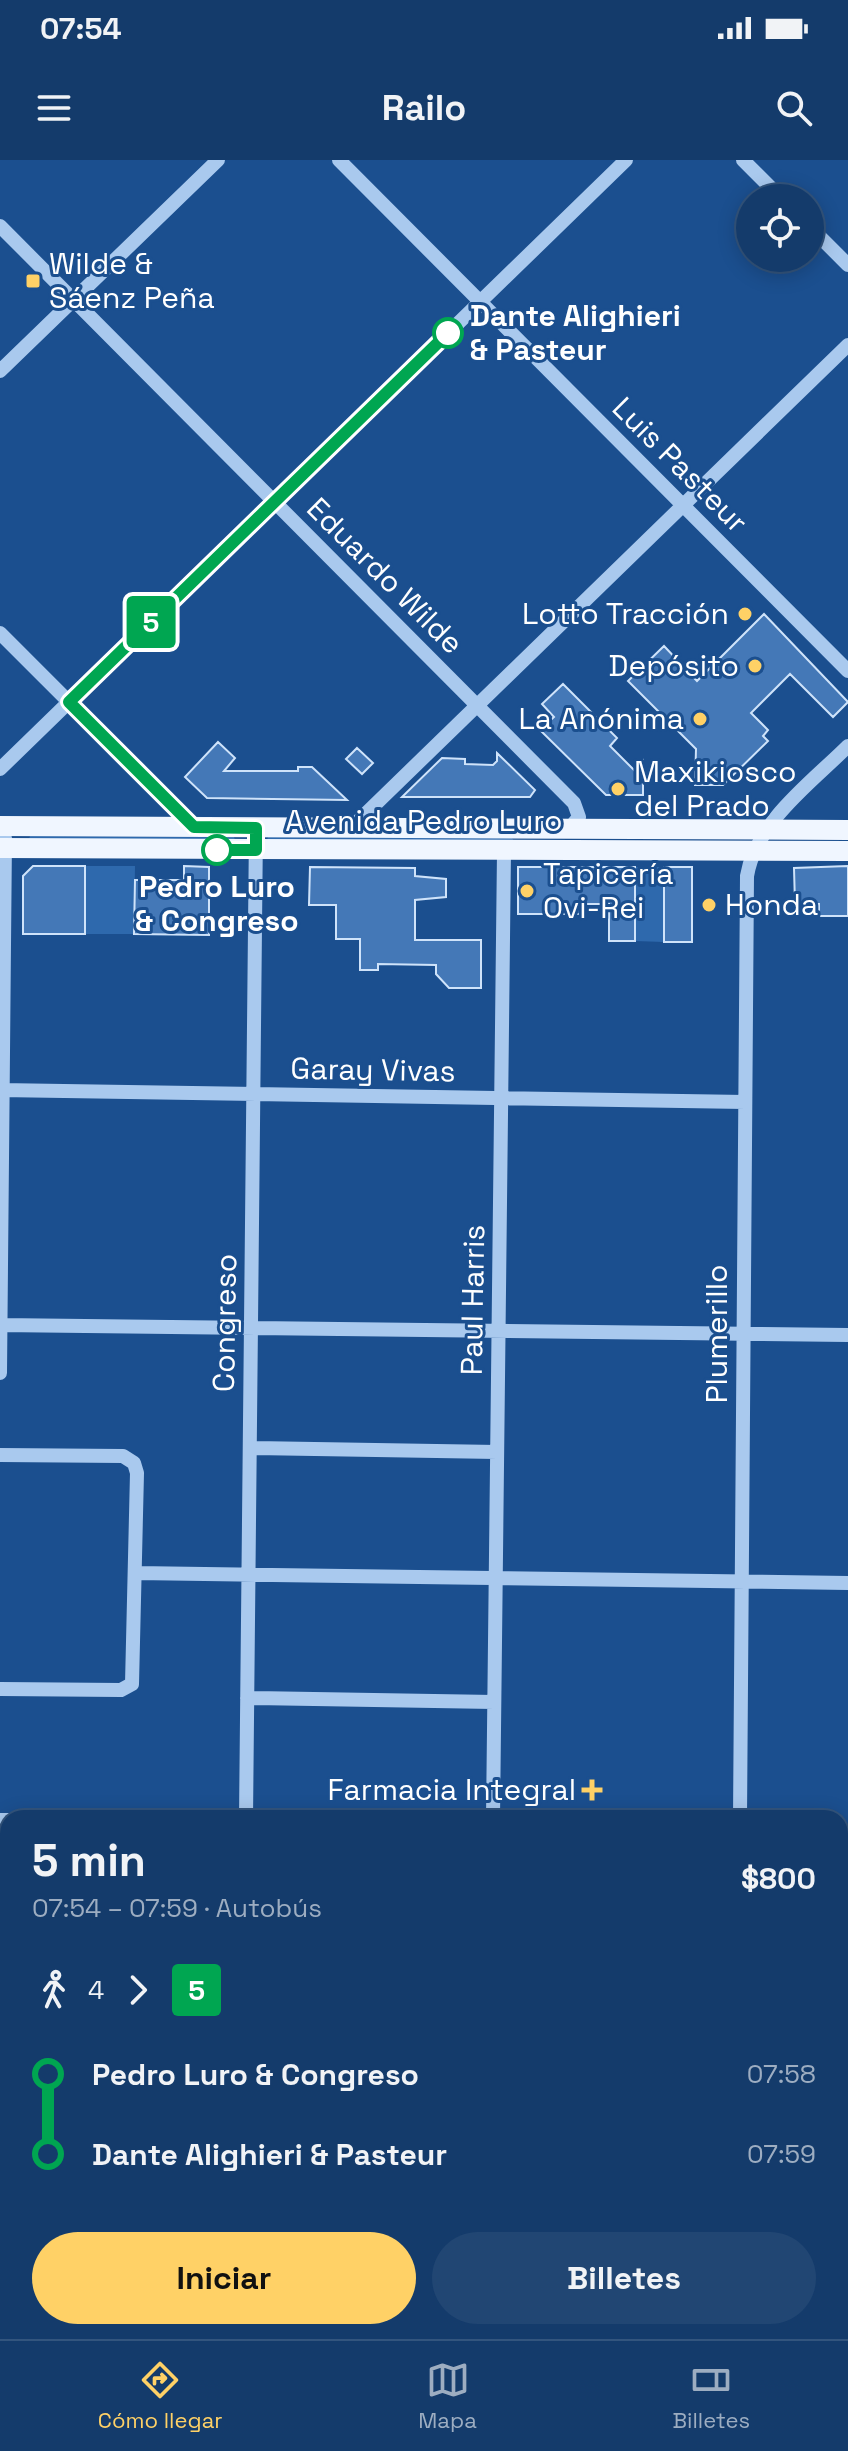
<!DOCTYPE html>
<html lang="es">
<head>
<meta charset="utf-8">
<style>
  body { margin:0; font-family:"Space Grotesk",sans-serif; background:#214673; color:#f1f3f6; height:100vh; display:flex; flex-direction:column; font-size:30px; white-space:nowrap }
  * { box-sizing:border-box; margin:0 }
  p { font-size:26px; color:#9dadc1 }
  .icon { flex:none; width:44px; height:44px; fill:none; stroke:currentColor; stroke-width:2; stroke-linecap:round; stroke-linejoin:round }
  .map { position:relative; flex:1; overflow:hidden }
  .details { position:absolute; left:0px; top:1650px; width:848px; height:530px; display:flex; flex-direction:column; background:#143b6b; border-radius:24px 24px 0 0; box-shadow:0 4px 20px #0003,0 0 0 2px #33557e }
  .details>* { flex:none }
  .badge { padding:0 16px; border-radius:6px; font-size:28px; line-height:52px }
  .fabs { position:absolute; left:736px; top:24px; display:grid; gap:16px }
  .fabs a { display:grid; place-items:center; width:88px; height:88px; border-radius:50%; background:#143b6b; box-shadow:0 4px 20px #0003,0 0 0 2px #33557e; font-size:40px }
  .map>.badge { position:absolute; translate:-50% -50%; box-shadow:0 0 0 4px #fff }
  .legs { display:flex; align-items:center; gap:12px; height:88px; padding:0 32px; font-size:26px }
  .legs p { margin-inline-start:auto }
  .headline { display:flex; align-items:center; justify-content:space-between; height:136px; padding:0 32px }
  h1 { font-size:44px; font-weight:800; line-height:60px }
  .action { display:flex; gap:16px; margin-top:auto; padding:16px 32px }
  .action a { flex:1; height:92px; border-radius:48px; background:#ffd166; color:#111; font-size:32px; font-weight:800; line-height:92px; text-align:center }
  .action a+a { background:#214673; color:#f1f3f6 }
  ul { padding:0 32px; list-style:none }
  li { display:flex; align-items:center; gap:28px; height:80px; font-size:30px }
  li i { display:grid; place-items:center; width:12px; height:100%; margin:0 10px; background:currentColor }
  li i::after { content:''; width:20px; height:20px; margin:-10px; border:6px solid; border-radius:50%; background:#143b6b }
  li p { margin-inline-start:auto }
  li:first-child i { background:linear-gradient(#0000 50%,currentColor 0) }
  li:last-child i { background:linear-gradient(currentColor 50%,#0000 0) }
  .status { display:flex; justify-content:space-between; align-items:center; height:56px; padding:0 40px; background:#143b6b; direction:ltr }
  .status svg { height:22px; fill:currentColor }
  header { display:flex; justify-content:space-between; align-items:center; height:104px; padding:0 32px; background:#143b6b; font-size:36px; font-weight:800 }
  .dock { display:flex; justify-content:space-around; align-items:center; height:112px; border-top:2px solid #33557e; background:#143b6b; font-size:22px; color:#9dadc1 }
  .dock a { display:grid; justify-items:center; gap:4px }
  .dock .current { color:#ffd166 }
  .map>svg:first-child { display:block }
  .green { fill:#2e69ad }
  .building { fill:#4478b7; stroke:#cfe3fa; stroke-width:2 }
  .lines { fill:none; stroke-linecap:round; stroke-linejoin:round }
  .minor { stroke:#a9c9ee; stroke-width:14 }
  .major { stroke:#f0f6ff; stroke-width:20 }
  .line-1-casing { stroke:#fff; stroke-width:18 }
  .line-1 { stroke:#00a651; stroke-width:12 }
  .poi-dot { fill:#ffd166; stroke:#1b4f8f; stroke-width:3 }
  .stop-1-dot { fill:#fff; stroke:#00a651; stroke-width:4 }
  .labels { text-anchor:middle; stroke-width:6; stroke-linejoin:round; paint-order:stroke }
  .poi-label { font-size:30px; fill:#fff; stroke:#1b4f8f; text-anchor:start }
  .stop-label { font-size:30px; font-weight:bold; fill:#fff; stroke:#1b4f8f; text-anchor:start }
  .street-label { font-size:30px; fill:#fff; stroke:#1b4f8f }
</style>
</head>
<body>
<div class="status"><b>07:54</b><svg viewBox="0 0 49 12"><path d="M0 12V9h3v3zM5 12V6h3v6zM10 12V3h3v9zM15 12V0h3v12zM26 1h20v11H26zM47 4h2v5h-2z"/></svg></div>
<header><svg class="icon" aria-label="menu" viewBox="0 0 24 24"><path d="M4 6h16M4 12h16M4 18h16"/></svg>Railo<svg class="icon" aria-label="search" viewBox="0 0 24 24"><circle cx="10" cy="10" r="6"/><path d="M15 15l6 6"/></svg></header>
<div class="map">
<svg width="848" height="2179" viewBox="0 0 848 2179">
  <rect width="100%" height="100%" fill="#1b4f8f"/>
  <path class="green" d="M30,676L234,677L235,680L29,679Z
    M268,677L512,678L514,681L267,680Z
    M85,706H135L134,774H85Z
    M635,707H664V782L635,781Z"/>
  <path class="building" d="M764,454L848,542L833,557L790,514L751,553L768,570L763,576L768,581L723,625H695L696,589L628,521L664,486L697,521Z
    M563,524L617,578L610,586L634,610L643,601V635H606L540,570L554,557L542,544Z
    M218,582L235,598L224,611H298V607H312L347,640L207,638L185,617Z
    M357,588L373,603L362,614L346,599Z
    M497,593L535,630L530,637H402L442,598L465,599V604L493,605L497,601Z
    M33,706H85V774H23V716Z
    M184,706L209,707V775L134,774L135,720H184Z
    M848,706V756H819V744H795L794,708Z
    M310,707L415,708V716L446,719V737L415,740V780H481V828H449L436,814V805L378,804V810H360V779H336V745H309Z
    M518,707H635V781H609V744H582V754H518Z
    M664,707H692V782H664Z"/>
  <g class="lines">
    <path class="minor" d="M339,0L848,511
      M743,0L781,38
      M0,66L574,643L579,657L568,670
      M810,67L848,105
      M0,211L218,0
      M0,473L194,667
      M0,609L626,0
      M351,668L848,185
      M0,930L745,942
      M0,1165L848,1175
      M0,1213L5,678
      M250,1288L497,1292
      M0,1295L123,1296L134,1303L137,1313L132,1524L121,1530L0,1529
      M136,1413L848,1423
      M247,1538L494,1542
      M246,1658L256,668
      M493,1658L504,691L514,688
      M740,1658L747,716C756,662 812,622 848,586
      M0,1660H8
      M840,1672H848
      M0,1913H8
      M0,2159H8
      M840,2168H848
      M737,2172V2179
      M241,2179V2172
      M487,2179V2172"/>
    <path class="major" d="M0,666L848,670
      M0,688L848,691"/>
  </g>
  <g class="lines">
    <defs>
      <path id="line-1" d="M217,690H256V668L194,667L69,542L448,173"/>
    </defs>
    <use href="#line-1" class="line-1-casing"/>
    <use href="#line-1" class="line-1"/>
  </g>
  <g class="poi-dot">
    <rect x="25" y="113" width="16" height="16" rx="4"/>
    <circle cx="745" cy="454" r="8"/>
    <circle cx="755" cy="506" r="8"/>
    <circle cx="700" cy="559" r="8"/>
    <circle cx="618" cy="629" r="8"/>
    <circle cx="527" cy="731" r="8"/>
    <circle cx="709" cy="745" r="8"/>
    <path d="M588 1618h8v8h8v8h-8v8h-8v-8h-8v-8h8z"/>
  </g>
  <g class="stop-1-dot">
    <circle cx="448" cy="173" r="14"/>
    <circle cx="217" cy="690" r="14"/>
  </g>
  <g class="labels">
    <g class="poi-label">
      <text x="49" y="114">Wilde &amp;<tspan x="49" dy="34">Sáenz Peña</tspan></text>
      <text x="729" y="464" text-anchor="end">Lotto Tracción</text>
      <text x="739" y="516" text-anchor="end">Depósito</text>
      <text x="684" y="569" text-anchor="end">La Anónima</text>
      <text x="634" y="622">Maxikiosco<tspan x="634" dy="34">del Prado</tspan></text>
      <text x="543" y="724">Tapicería<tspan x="543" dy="34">Ovi-Rei</tspan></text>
      <text x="725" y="755">Honda</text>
      <text x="576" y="1640" text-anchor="end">Farmacia Integral</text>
    </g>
    <g class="stop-label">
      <text x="470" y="166">Dante Alighieri<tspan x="470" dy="34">&amp; Pasteur</tspan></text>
      <text x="217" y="737" text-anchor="middle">Pedro Luro<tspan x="217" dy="34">&amp; Congreso</tspan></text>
    </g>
    <g class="street-label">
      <text transform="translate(680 305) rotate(45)" y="10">Luis Pasteur</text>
      <text transform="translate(385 416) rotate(45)" y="10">Eduardo Wilde</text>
      <text x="424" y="671">Avenida Pedro Luro</text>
      <text transform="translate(373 910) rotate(1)" y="10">Garay Vivas</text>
      <text transform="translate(473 1140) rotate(-89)" y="10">Paul Harris</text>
      <text transform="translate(225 1163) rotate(-89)" y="10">Congreso</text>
      <text transform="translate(717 1174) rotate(-90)" y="10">Plumerillo</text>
    </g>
  </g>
</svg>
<div class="fabs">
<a><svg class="icon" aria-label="locate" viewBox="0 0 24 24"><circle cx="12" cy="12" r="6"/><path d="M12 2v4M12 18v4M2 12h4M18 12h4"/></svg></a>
</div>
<b class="badge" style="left:151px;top:462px;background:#00a651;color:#fff">5</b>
<section class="details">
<div class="headline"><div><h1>5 min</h1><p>07:54 – 07:59 · Autobús</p></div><b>$800</b></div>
<div class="legs"><svg class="icon" aria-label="walk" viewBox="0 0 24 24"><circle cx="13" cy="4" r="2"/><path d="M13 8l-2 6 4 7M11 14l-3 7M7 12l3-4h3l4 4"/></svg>4<svg class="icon" aria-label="forward" viewBox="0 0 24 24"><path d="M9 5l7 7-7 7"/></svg><b class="badge" style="background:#00a651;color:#fff">5</b></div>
<ul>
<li><i style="color:#00a651"></i><b>Pedro Luro &amp; Congreso</b><p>07:58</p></li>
<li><i style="color:#00a651"></i><b>Dante Alighieri &amp; Pasteur</b><p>07:59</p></li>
</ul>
<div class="action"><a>Iniciar</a><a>Billetes</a></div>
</section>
</div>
<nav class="dock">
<a class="current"><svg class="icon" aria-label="directions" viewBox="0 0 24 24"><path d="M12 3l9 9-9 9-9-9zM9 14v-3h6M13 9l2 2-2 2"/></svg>Cómo llegar</a>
<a><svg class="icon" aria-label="map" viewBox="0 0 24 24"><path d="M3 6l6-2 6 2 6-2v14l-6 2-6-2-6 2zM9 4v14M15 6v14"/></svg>Mapa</a>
<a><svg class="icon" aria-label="tickets" viewBox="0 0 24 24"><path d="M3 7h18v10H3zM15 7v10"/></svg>Billetes</a>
</nav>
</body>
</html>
